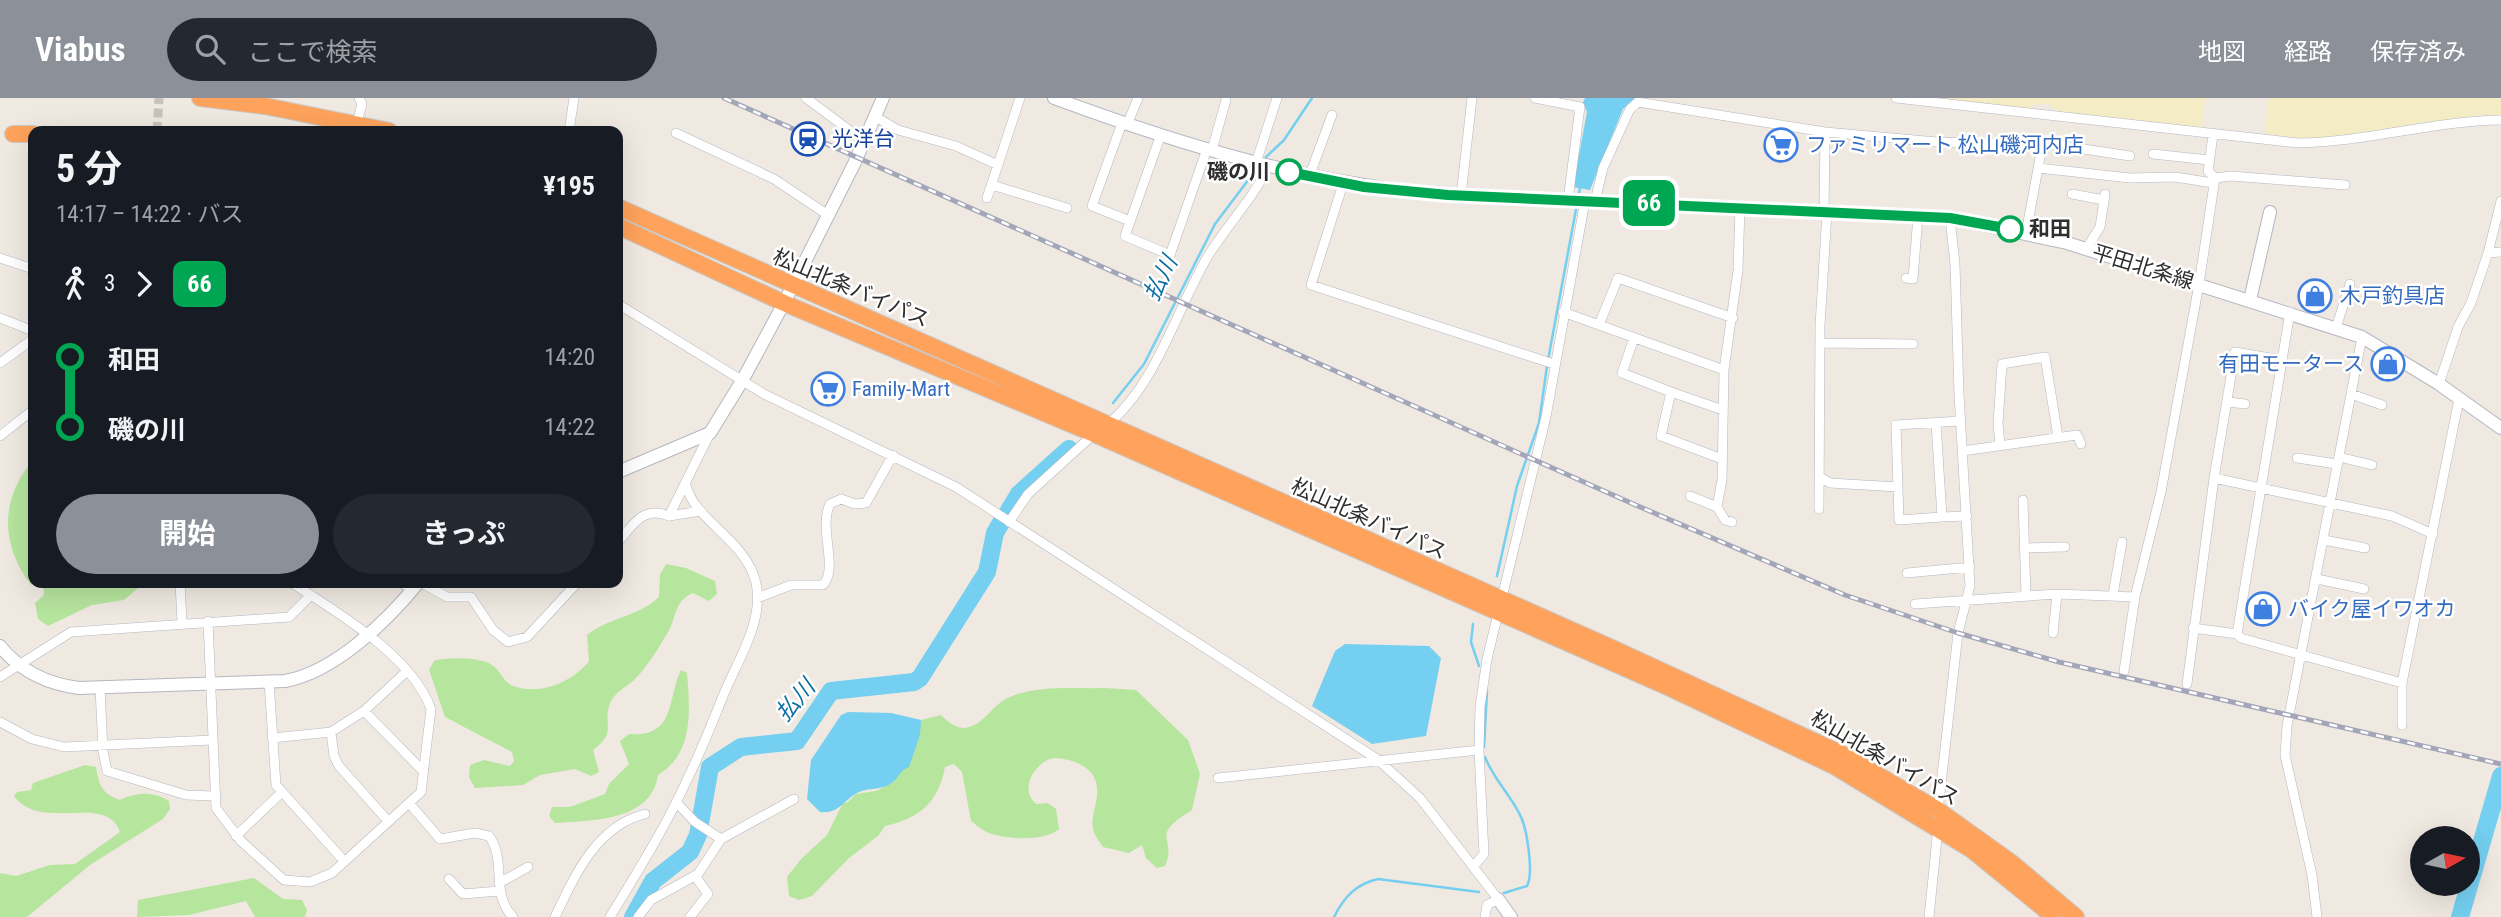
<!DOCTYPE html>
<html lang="ja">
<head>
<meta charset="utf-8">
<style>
  body { margin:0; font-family:"Roboto Condensed","Noto Sans JP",sans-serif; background:#242831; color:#f1f3f6; height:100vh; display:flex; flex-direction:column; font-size:26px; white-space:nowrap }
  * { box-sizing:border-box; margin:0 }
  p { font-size:23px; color:#9ea1a6 }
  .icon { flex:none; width:38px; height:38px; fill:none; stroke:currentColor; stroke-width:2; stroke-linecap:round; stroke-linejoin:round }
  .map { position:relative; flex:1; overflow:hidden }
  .panel { position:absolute; left:28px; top:28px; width:595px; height:462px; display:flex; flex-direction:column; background:#171b24; border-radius:14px; box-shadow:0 7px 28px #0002 }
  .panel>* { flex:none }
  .badge { padding:0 14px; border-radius:10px; font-size:24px; line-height:46px }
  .needle { width:46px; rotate:81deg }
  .controls { position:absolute; left:2410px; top:728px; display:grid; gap:14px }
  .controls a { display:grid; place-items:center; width:70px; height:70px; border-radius:50%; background:#171b24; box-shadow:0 7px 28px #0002; font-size:35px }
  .map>.badge { position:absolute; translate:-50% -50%; box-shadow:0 0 0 4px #fff }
  .legs { display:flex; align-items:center; gap:10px; height:77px; padding:0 28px; font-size:23px }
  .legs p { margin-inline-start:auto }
  .headline { display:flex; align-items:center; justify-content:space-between; height:119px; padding:0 28px }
  h1 { font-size:38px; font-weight:700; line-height:52px }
  .button { display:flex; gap:14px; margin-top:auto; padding:14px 28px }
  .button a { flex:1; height:80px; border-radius:42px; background:#8c9099; color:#fff; font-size:28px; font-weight:700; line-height:80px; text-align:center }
  .button a+a { background:#242831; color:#f1f3f6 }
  ul { padding:0 28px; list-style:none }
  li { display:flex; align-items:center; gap:24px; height:70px; font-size:26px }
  li i { display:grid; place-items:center; width:10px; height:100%; margin:0 9px; background:currentColor }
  li i::after { content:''; width:18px; height:18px; margin:-9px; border:5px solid; border-radius:50%; background:#171b24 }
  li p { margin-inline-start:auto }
  li:first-child i { background:linear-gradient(#0000 50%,currentColor 0) }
  li:last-child i { background:linear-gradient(currentColor 50%,#0000 0) }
  header { display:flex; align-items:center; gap:42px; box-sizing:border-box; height:98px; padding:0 35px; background:#8c9099; color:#fff }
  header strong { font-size:33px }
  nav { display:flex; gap:38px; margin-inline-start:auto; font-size:24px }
  .search { width:490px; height:63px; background:#242831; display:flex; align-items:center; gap:18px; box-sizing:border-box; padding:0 24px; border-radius:38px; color:#9ea1a6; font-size:26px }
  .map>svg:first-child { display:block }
  .green { fill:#b6e59e }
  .sand { fill:#f3ecc5 }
  .water { fill:#75cff0 }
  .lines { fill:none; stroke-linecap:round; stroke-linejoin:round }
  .stream { stroke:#75cff0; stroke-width:2.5 }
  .river { stroke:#75cff0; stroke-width:18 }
  .street-tunnel { stroke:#c8c4bd; stroke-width:9; stroke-dasharray:9 4.5; stroke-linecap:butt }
  .street-casing { stroke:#b4b7c1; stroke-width:10 }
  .secondary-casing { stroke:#b4b7c1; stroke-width:14 }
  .highway-casing { stroke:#c9c9c9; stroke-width:18 }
  .street { stroke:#fff; stroke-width:9 }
  .secondary { stroke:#fff; stroke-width:12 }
  .highway { stroke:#ffa35c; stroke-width:16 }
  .rail-casing { stroke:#a3a6b8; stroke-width:5 }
  .rail { stroke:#fff; stroke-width:2.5; stroke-dasharray:8; stroke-linecap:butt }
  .line-1-casing { stroke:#fff; stroke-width:16 }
  .line-1 { stroke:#00a651; stroke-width:10 }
  .stop-1-dot { fill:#fff; stroke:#00a651; stroke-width:3.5 }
  .labels { text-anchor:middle; stroke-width:5; stroke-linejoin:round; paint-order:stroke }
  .transit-label { font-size:21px; fill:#164399; stroke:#fff; text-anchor:start }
  .shop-label { font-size:21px; fill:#366cbe; stroke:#fff; text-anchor:start }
  .stop-label { font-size:21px; font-weight:bold; fill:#2e2e2e; stroke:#fff; text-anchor:end }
  .street-label { font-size:21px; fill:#2e2e2e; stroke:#fff }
  .water-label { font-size:23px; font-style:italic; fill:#0d6fa3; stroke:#fff }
</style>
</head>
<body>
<header>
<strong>Viabus</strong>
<div class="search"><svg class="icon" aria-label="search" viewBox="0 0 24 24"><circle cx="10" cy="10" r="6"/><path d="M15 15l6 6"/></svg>ここで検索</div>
<nav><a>地図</a><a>経路</a><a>保存済み</a></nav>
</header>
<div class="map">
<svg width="2501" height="819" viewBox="0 0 2501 819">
  <rect width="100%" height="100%" fill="#efe9e1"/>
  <path class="green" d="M33,362L35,485L31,487C0,446 0,401 33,362Z
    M666,466L686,470L715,483L717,496L709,503L693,495C674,503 677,518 668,534C660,548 648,567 637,579C629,588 615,593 610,605C602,629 618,633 593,652L599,674L591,678L575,671L540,677L523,687L475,690L469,679L470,667L484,662L510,668L514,663L512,654L445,619L429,572L434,563C448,559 479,559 492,567C500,572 503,583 511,587C538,599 573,584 589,563L587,537C610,519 638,519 659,499L660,477Z
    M43,485H144L124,502L92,507L48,528L38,521L35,505L44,497Z
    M681,572L687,575C690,613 694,655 658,677C651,724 592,722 555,725L549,718L552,709H570L605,696L609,686L629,666L620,643L629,636C676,640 667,601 681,572Z
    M1105,590L1136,592L1188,642L1200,676L1192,712C1147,740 1178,738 1165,768L1157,770L1146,760L1142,747L1129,755L1103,749C1099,743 1094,737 1093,730C1091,720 1096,708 1097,698C1100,672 1079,662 1056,660C1043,658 1015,687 1036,706L1048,705L1056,711L1059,731C1045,744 1002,742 985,733C980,731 976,726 971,723L962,674L954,666L945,669C938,705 920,720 885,728L878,738L849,760L812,798L799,802L789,798L787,779L802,760L827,737L843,705L848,704L856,696L876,693L892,685L913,657L921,622L941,617C947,623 955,630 964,630C981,629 991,610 1004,602C1032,586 1074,591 1105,590Z
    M85,667L96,669C99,687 102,696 120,702C135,694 154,693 169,703L170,711L163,721L90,767L27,819H0V775L16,778L50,767L75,766L120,734C106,694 41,735 14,698L17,694L31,692L33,685Z
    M254,780L283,801L302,802L307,812L305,819H255L246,803L189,817L137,819L138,802Z"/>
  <path class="sand" d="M1928,0H2205L2202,33L2054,16L2055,11L2049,6H2033L2032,13Z
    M2268,0H2501V19L2340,40L2299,42L2265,37Z"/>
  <path class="water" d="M1585,0H1635L1623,11L1590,92L1573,89L1587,14L1583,4Z
    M1345,546L1429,548L1441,560L1426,638L1372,646L1312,608L1335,553Z
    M848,614L891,615L921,622L920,637L909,669C900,672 900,678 893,684C883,693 868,689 857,695C843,703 839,716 820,714L807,701L811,662L841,617Z"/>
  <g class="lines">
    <path class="stream" d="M1266,59L1284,42L1312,0
      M1578,100L1580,90
      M1548,262L1577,106
      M1113,305L1144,266L1215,126L1252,77
      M1497,478L1517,388L1539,325L1547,268
      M1473,526L1471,544L1479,568
      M1484,649L1487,593
      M1485,659C1493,680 1509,695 1519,715C1527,728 1534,775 1527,788L1504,795
      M1334,819C1344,799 1356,786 1378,781L1479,794"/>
    <path class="river" d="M1007,416L1019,396L1069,351
      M633,819L653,783L690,754L698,737L710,669L741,649L797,643L831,593L914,584L920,580L987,474L995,435L1002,423
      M2460,819L2501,678"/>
    <path class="street-tunnel" d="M157,33L159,0"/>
    <defs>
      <path id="street" d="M806,0L865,44
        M1535,0L1580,9L1568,102
        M1896,0L2298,45C2367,44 2433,23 2501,22
        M876,19L898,32L956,48L998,67
        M1122,25L1092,108L1130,123
        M1127,27L1138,0
        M356,28L362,6L359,0
        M569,33L574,0
        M676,35L774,81L828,117
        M2213,37L2208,73L2215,80
        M1160,39L1125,138L1170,157L1207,51
        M1212,52L1226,2
        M2153,56L2209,62
        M1256,65L1277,0
        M2038,70L2130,80L2175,79L2213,85
        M1309,79L1332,17
        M1343,86L1311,187L1554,266
        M992,87L1067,110
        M2072,96L2104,102
        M1461,98L1472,0
        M987,100L1020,0
        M1595,103L1603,70L1630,11L1638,4L1825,34L1937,44L2057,47L2130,58
        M1824,114L1825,34
        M2026,135L2042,49
        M2086,151L2100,129L2105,96
        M2488,155L2501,103
        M0,160L33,171
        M1906,180L1913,181L1918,118
        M618,206L764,296L956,389L1377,661L1420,700L1498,801L1487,807L1485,819
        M1563,214L1724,272
        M2290,214L2237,536L2241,540L2402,585
        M0,220L33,233
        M1599,227L1618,180L1733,220
        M2336,230L2350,186
        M1634,240L1622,275L1671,294
        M1820,245L1913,246
        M0,265L33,241
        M2439,286L2458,229L2471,205L2488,155L2501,154
        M2351,296L2382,307
        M2228,304L2245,306
        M1936,325L1942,419L1899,422L1896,327L1960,323
        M1107,327C1157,286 1176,212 1208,158C1227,127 1253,101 1268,69
        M0,338L33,312
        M2000,348L1998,325L2002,266L2045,259L2058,339
        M1962,353L2077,337L2081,346
        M2339,359L2372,367
        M2297,360L2337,366
        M1722,361L1661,338L1671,294L1723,312
        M1820,379L1830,385L1898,389
        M2214,380L2392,418L2433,436
        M1690,398L1717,409L1725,422L1732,424
        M2023,402L2026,498
        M1717,409L1722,382L1724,272L1738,172L1740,109
        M1819,411L1820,227L1827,114
        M669,418L701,413
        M1942,419L1967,418
        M1009,424L1028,396L1095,335
        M2324,442L2365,450
        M618,444C633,427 643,407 669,418L710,335
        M2025,450L2065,449
        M1907,475L1970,469
        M2317,481L2364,491
        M180,485L182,524
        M401,485L413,491
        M422,485L447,499H471L493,532L508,544L527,539L577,485
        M2113,497L2122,444
        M757,500L791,487H823C839,470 818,430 830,406L841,401L855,406L866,405L893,357
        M1915,506L2057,496L2135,499
        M208,523L216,710L241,743L284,782L310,784L332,775L421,694L431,611C412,558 338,515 292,485
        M2193,530L2237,536
        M2053,535L2057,496
        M2124,573L2135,499L2161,394L2199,186L2215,80L2231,78L2345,87
        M0,579L71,534L289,519L311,497
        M269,584L276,687L344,763
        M2187,586L2214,380L2235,254L2282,262
        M100,590L103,653L107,673L186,697L214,698
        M364,613L423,673
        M0,624L32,641L64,649L212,642
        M2402,627V585L2459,301
        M331,634L334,658L339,668L388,723
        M272,640L331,634L364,613L406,574
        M1218,680L1479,652
        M676,704L695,724L721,741
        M409,705L440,741L475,735L489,738C507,762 490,796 513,819
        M1938,713L1958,535L1970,488L1959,296L1955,166L1950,120
        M236,738L281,695
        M1474,768L1484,756L1479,652L1480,609L1487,561L1546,319L1585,103
        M449,781L463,796L499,793
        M499,785L528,769
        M555,819C574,779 596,728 645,716
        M610,819C636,776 665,730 686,684C701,654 713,622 726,591C740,559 764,521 756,485C745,440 695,424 686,387
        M638,819L651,802L698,776L721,741L794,701
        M690,819L708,796L695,778
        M1929,819L1938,730
        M2317,819L2312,777L2285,657L2287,628L2362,239"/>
      <path id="secondary" d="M1054,0C1186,49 1319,89 1461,98L1950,120L2067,145L2362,239L2439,286L2501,330
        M2250,202L2270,114
        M618,374L710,335L742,283L784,205L854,66L883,0
        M0,548C20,573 48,586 79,590L285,583C335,574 387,523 418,485
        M1498,801L1511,819"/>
      <path id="highway" d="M200,0L265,8L389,33
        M13,36H33
        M618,109L1612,550L1842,656L1938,712L2012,765L2076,819
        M618,128L784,205L1094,336L1670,590L1834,668L1972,752L2054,819"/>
    </defs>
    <use href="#street" class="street-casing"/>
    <use href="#secondary" class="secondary-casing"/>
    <use href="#highway" class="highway-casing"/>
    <use href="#street" class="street"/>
    <use href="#secondary" class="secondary"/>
    <use href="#highway" class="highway"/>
    <defs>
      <path id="rail" d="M724,0L1631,405L1845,497L1958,535L2059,564L2501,666"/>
    </defs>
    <use href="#rail" class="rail-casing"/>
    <use href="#rail" class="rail"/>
  </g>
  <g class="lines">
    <defs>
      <path id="line-1" d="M1289,74L1364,89L1448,97L1950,120L2010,131"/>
    </defs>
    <use href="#line-1" class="line-1-casing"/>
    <use href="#line-1" class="line-1"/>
  </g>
  <defs>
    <symbol id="station-ring" viewBox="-11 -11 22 22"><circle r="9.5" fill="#fff" stroke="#1a4fb4" stroke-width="1.5"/><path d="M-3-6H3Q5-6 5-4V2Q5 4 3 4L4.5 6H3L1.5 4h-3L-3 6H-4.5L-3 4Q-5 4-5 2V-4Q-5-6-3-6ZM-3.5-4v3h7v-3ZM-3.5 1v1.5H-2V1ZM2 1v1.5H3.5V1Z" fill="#1a4fb4"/></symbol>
    <symbol id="supermarket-ring" viewBox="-11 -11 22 22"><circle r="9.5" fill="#fff" stroke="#3f7fe0" stroke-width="1.5"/><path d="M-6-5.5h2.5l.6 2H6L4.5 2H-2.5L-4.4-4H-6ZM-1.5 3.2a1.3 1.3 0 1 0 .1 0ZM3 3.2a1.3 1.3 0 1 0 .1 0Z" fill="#3f7fe0"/></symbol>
    <symbol id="shop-ring" viewBox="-11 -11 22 22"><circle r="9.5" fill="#fff" stroke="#3f7fe0" stroke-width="1.5"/><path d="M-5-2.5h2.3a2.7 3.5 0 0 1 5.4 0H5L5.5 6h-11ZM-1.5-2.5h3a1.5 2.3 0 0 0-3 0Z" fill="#3f7fe0"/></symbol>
  </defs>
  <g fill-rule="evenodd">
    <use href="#station-ring" x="789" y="22" width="38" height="38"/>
    <use href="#supermarket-ring" x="1762" y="28" width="38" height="38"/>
    <use href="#shop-ring" x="2296" y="179" width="38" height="38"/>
    <use href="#shop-ring" x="2369" y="247" width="38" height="38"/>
    <use href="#supermarket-ring" x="809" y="272" width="38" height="38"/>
    <use href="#shop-ring" x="2244" y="492" width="38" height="38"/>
  </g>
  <g class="stop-1-dot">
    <circle cx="1289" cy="74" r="12"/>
    <circle cx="2010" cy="131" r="12"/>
  </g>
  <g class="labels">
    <g class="transit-label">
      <text x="832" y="48">光洋台</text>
    </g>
    <g class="shop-label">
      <text x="1806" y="54">ファミリマート 松山磯河内店</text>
      <text x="2340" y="205">木戸釣具店</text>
      <text x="2364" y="273" text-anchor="end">有田モータース</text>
      <text x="852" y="298">Family-Mart</text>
      <text x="2288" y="518">バイク屋イワオカ</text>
    </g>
    <g class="stop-label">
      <text x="1270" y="81">磯の川</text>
      <text x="2029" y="138" text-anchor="start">和田</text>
    </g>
    <g class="street-label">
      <text transform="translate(2143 169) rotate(17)" y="7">平田北条線</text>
      <text transform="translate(851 190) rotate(23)" y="7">松山北条バイパス</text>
      <text transform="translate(1369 421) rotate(24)" y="7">松山北条バイパス</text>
      <text transform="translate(1885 660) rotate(30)" y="7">松山北条バイパス</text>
    </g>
    <g class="water-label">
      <text transform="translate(1160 180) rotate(-63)" y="8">払川</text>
      <text transform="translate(795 602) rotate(-49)" y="8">払川</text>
    </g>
  </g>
</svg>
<div class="controls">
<a><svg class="needle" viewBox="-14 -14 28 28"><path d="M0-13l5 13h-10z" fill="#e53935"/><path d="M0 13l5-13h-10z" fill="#9ea1a6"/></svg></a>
</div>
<b class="badge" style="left:1649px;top:105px;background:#00a651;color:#fff">66</b>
<section class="panel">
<div class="headline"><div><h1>5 分</h1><p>14:17 – 14:22 · バス</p></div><b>¥195</b></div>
<div class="legs"><svg class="icon" aria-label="walk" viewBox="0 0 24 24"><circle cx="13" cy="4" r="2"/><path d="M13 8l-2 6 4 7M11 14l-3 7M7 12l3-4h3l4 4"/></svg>3<svg class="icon" aria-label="forward" viewBox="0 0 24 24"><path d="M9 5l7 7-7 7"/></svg><b class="badge" style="background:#00a651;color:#fff">66</b></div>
<ul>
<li><i style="color:#00a651"></i><b>和田</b><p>14:20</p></li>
<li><i style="color:#00a651"></i><b>磯の川</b><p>14:22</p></li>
</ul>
<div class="button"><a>開始</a><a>きっぷ</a></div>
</section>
</div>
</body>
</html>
